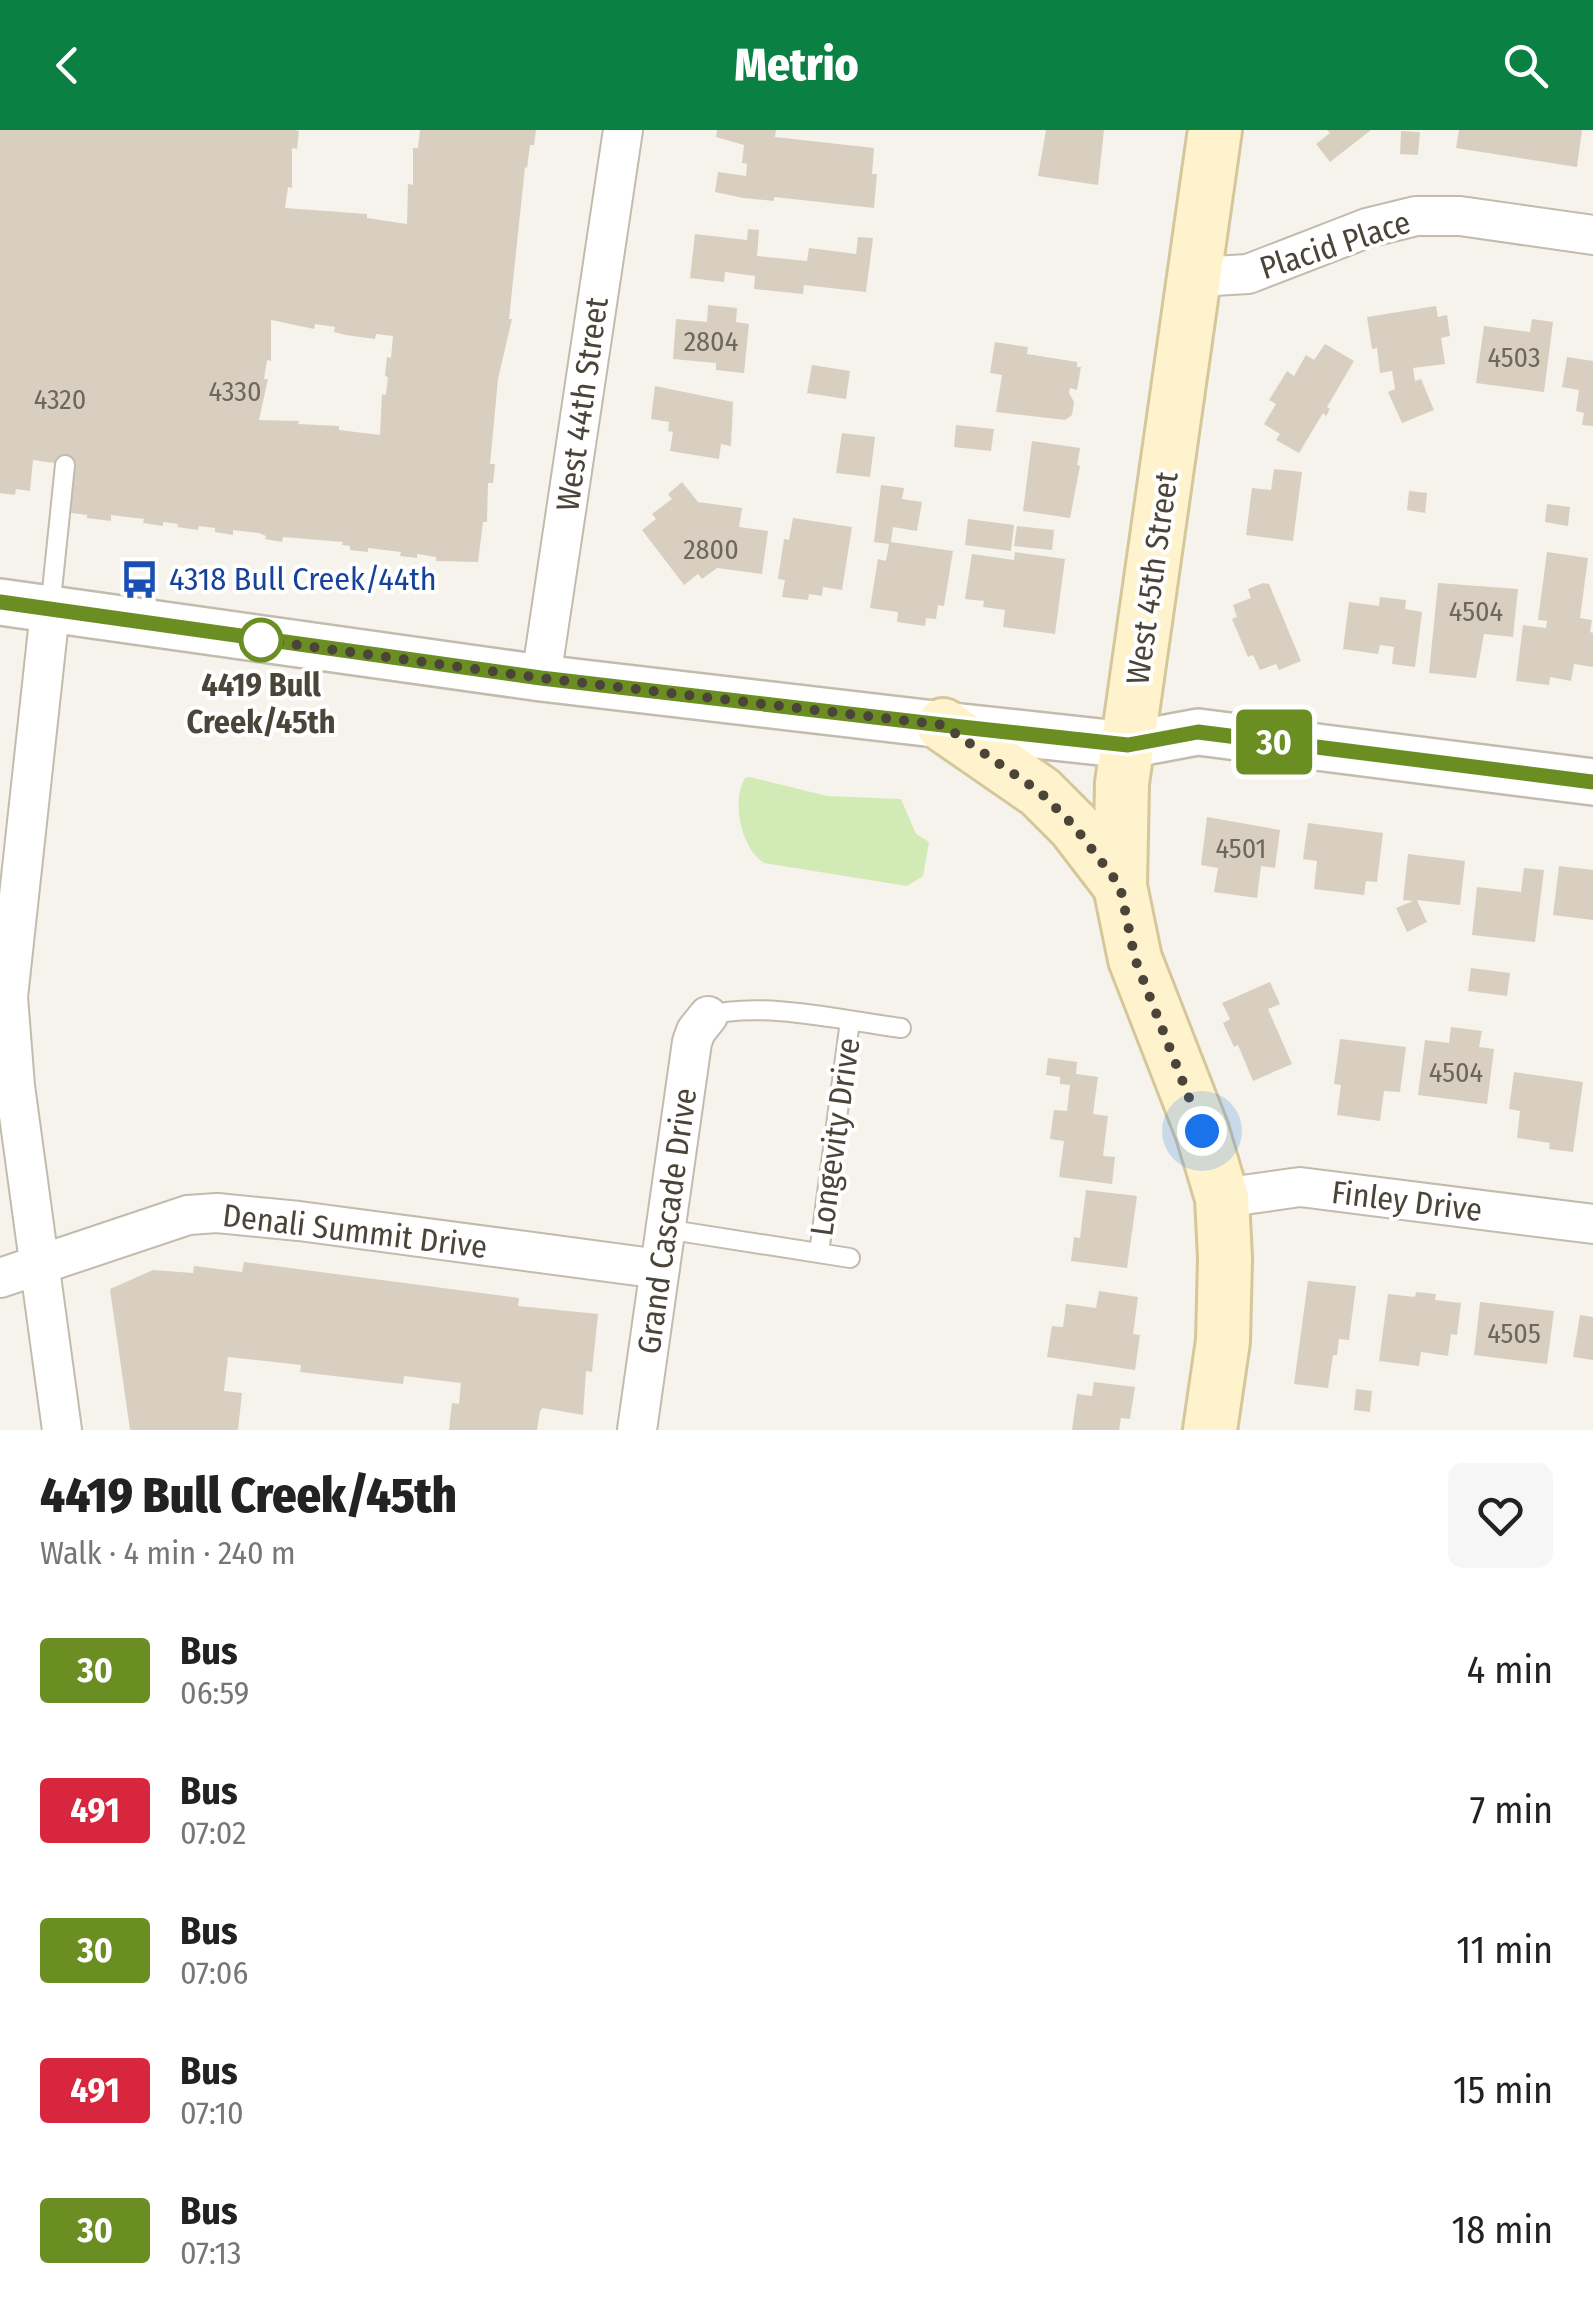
<!DOCTYPE html>
<html lang="en">
<head>
<meta charset="utf-8">
<style>
  body { margin:0; font-family:"Fira Sans Condensed",sans-serif; background:#f6f6f6; color:#222; height:100vh; display:flex; flex-direction:column; font-size:38px; white-space:nowrap }
  * { box-sizing:border-box; margin:0 }
  p { font-size:32px; color:#767676 }
  .icon { flex:none; width:55px; height:55px; fill:none; stroke:currentColor; stroke-width:2; stroke-linecap:round; stroke-linejoin:round }
  .map { position:relative; height:1300px; overflow:hidden }
  .sheet { display:flex; flex-direction:column; background:#fff; flex:1 }
  .sheet>* { flex:none }
  .badge { padding:0 20px; border-radius:8px; font-size:35px; line-height:65px }
  .you { position:absolute; width:50px; height:50px; margin:-25px; border:8px solid #fff; border-radius:50%; background:#1a73e8; box-shadow:0 0 0 15px #1a73e833 }
  .map>.badge { position:absolute; translate:-50% -50%; box-shadow:0 0 0 5px #fff }
  .round { display:grid; place-items:center; flex:none; width:105px; height:105px; border-radius:15px; background:#f6f6f6 }
  .overview { display:flex; align-items:center; justify-content:space-between; height:170px; padding:0 40px }
  h1 { font-size:48px; font-weight:800; line-height:75px }
  ul { padding:0; list-style:none }
  li { display:flex; align-items:center; gap:30px; height:140px; padding:0 40px }
  li div { flex:1 }
  li b { display:block; font-size:38px }
  li em { font-style:normal }
  li .badge { min-width:110px; font-weight:700; text-align:center }
  header { display:flex; justify-content:space-between; align-items:center; height:130px; padding:0 40px; background:#0b8043; color:#fff; font-size:45px; font-weight:800 }
  .map>svg:first-child { display:block }
  .green { fill:#d2eab5 }
  .building { fill:#d8cfc1; fill-rule:evenodd }
  .lines { fill:none; stroke-linecap:round; stroke-linejoin:round }
  .service-casing { stroke:#c2bbae; stroke-width:22 }
  .minor-casing { stroke:#c2bbae; stroke-width:42 }
  .tertiary-casing { stroke:#c2bbae; stroke-width:50 }
  .secondary-casing { stroke:#d6c79b; stroke-width:58 }
  .service { stroke:#fff; stroke-width:18 }
  .minor { stroke:#fff; stroke-width:38 }
  .tertiary { stroke:#fff; stroke-width:45 }
  .secondary { stroke:#fff3cd; stroke-width:52 }
  .line-casing { stroke:#fff; stroke-width:22 }
  .line { stroke:#6b8e23; stroke-width:15 }
  .walk { stroke:#4b4439; stroke-width:10; stroke-dasharray:0 18 }
  .stop-dot { fill:#fff; stroke:#6b8e23; stroke-width:5 }
  .labels { text-anchor:middle; stroke-width:8; stroke-linejoin:round; paint-order:stroke }
  .number-label { font-size:28px; fill:#6e675b }
  .street-label { font-size:32px; fill:#4b4439; stroke:#fff }
  .transit-label { font-size:32px; fill:#164399; stroke:#fff; text-anchor:start }
  .stop-label { font-size:32px; font-weight:bold; fill:#4b4439; stroke:#fff }
</style>
</head>
<body>
<header><svg class="icon" aria-label="back" viewBox="0 0 24 24"><path d="M15 5l-7 7 7 7"/></svg>Metrio<svg class="icon" aria-label="search" viewBox="0 0 24 24"><circle cx="10" cy="10" r="6"/><path d="M15 15l6 6"/></svg></header>
<div class="map">
<svg width="1593" height="1300" viewBox="0 0 1593 1300">
  <rect width="100%" height="100%" fill="#f6f3ec"/>
  <path class="green" d="M750,647L827,666L901,669L916,704L929,712L923,746L907,756L764,733C741,719 731,670 745,648Z"/>
  <path class="building" d="M0,0H295L299,1L297,19L292,18V58L288,57L285,78L367,84V88L407,94L408,54L413,55V18H418L420,0H536L534,15H530L527,38L525,37L509,189H512L498,249L490,334H495L493,353H488L487,392H483L478,432L436,431V427L417,424V428L400,426L401,422L368,418V422L350,420V416L342,415L343,412L283,407L282,412L265,409L266,406L259,403L233,400V405L215,402V398L199,396L198,400L177,397L178,394L163,392V396L143,393L144,389L111,385V391L87,388V385L64,382L69,335L33,330L30,361L16,359L15,365L0,363ZM271,190L314,199L315,194L335,197L334,202L346,205L375,209L376,204L393,206L391,228L387,227L385,246L388,247L386,265L382,264L380,305L339,300V296L298,294L299,291L259,290L268,249H264L267,230L271,231Z
    M717,0H776L775,7L874,18L872,44H877L874,78L774,67V71L743,68L715,62L718,42L746,46L747,34L742,33L744,15L716,7Z
    M1046,0H1104L1098,55L1038,46Z
    M1327,0H1371L1330,32L1316,14L1330,3Z
    M1459,0H1582L1577,37L1456,18Z
    M1401,1L1420,2L1418,25L1400,24Z
    M748,99L759,100L757,126L807,131L809,118L856,124L858,107L873,108L866,162L804,155L803,164L754,159L755,146L725,142L724,152L690,148L695,104L747,110Z
    M708,175L737,178L736,192L749,194L744,243L716,240V233L673,229L676,189L707,192Z
    M1436,176L1438,187L1447,185L1450,206L1441,208L1445,234L1413,238L1415,251L1421,249L1434,280L1402,293L1388,262L1395,259L1392,241L1380,243L1377,218L1372,219L1367,187Z
    M1532,189L1553,192L1544,262L1476,253L1484,196L1530,202Z
    M995,212L1028,217L1027,224L1077,232V237H1081L1077,260L1070,258L1069,263L1074,272L1072,285L1065,290L996,282L1002,245L990,243Z
    M1325,214L1354,231L1327,277L1330,279L1326,286L1323,283L1299,323L1276,310L1280,304L1264,294L1276,274L1269,270L1287,241L1294,246L1306,225L1314,230Z
    M1567,227L1593,231V296L1582,295L1584,283L1576,281L1579,260L1562,257Z
    M812,235L850,241L846,269L807,263Z
    M655,256L733,272L731,316L721,314L719,329L670,321L673,302L668,301L669,292L651,289Z
    M956,295L994,299L991,321L954,317Z
    M842,303L875,307L870,347L836,343Z
    M1032,311L1080,318L1077,335L1080,336L1070,388L1023,381Z
    M1274,339L1302,342L1293,411L1246,405L1252,358L1271,360Z
    M682,352L698,372L742,378L739,397L768,401L762,444L717,438L702,449L698,444L684,455L642,400L656,389L652,384L672,369L668,364Z
    M881,355L904,358L902,369L922,372L917,401L893,397L891,412L953,421L944,476L938,475L936,489L926,488L925,496L897,492L898,482L870,478L878,429L886,431L889,414L874,412Z
    M1409,361L1427,363L1425,383L1407,380Z
    M1547,374L1570,377L1568,396L1545,392Z
    M793,388L852,397L842,460L823,457L822,466L809,464L808,470L782,467L785,450L778,449L784,409L789,410Z
    M968,389L1014,395L1011,421L965,415Z
    M1017,396L1054,400L1052,420L1014,416Z
    M1015,422L1065,429L1055,504L1003,497L1005,480L983,477L984,471L965,469L972,424L1014,430Z
    M1547,422L1588,428L1580,488L1592,490L1590,502L1593,503V537L1574,534L1571,551L1550,547L1549,555L1516,551L1523,495L1546,498L1547,491L1538,490Z
    M1263,453L1269,454L1301,531L1279,540L1276,534L1260,540L1253,525L1248,527L1232,489L1237,487L1233,475L1251,468L1248,459Z
    M1438,453L1518,459L1513,507L1484,504L1476,548L1429,543Z
    M1380,467L1406,470L1405,479L1422,482L1415,537L1392,534L1394,517L1380,515L1378,524L1343,519L1349,472L1379,476Z
    M1207,687L1280,700L1275,738L1261,736L1257,768L1214,762L1218,738L1201,735Z
    M1308,693L1383,703L1377,752L1366,751L1364,765L1314,759L1317,731L1303,729Z
    M1408,724L1465,731L1460,775L1417,770L1427,792L1407,802L1396,778L1413,771L1403,770Z
    M1559,736L1593,740V790L1553,785Z
    M1524,738L1544,740L1535,812L1472,805L1477,757L1521,762Z
    M1471,838L1510,843L1507,866L1468,861Z
    M1270,852L1280,874L1268,879L1292,934L1253,951L1238,915L1234,917L1223,893L1230,889L1222,873Z
    M1451,897L1482,901L1479,917L1494,919L1487,974L1418,965L1425,910L1449,913Z
    M1340,909L1406,917L1400,962L1384,961L1380,991L1337,985L1341,955L1334,954Z
    M1048,928L1077,932L1076,944L1098,947L1093,984L1108,986L1103,1026L1115,1027L1112,1054L1059,1047L1064,1011L1050,1009L1054,980L1067,981L1070,955L1060,954V947L1046,945Z
    M1514,942L1583,952L1573,1022L1549,1019L1550,1013L1517,1008L1520,981L1509,979Z
    M1086,1060L1137,1066L1127,1138L1071,1131L1074,1107L1080,1108Z
    M244,1132L519,1168L518,1176L598,1184L592,1242L586,1241L583,1285L543,1278L540,1281L537,1300H449L452,1273L459,1274L461,1253L404,1246L403,1254L300,1242L301,1235L228,1227L224,1261L242,1263L238,1300H130L110,1159L153,1140L193,1143L194,1136L242,1142Z
    M1308,1151L1356,1156L1349,1210L1339,1209L1337,1225H1333L1328,1258L1294,1254Z
    M1099,1161L1138,1167L1133,1204L1140,1205L1135,1240L1047,1227L1052,1196L1063,1197L1066,1174L1096,1178Z
    M1416,1162L1436,1164L1435,1170L1461,1173L1457,1205L1451,1204L1448,1226L1421,1222L1419,1236L1379,1231L1388,1164L1415,1167Z
    M1480,1172L1554,1181L1547,1234L1474,1225Z
    M1580,1185L1593,1187V1230L1573,1227Z
    M1094,1252L1135,1257L1130,1289L1121,1288L1119,1300H1072L1077,1264L1092,1266Z
    M1356,1259L1372,1261L1370,1282L1354,1280Z"/>
  <g class="lines">
    <defs>
      <path id="service" d="M50,480L65,335
        M708,886C758,870 847,891 901,898
        M665,1099L850,1128
        M819,1123L850,891"/>
      <path id="minor" d="M1196,147L1248,144L1367,98L1416,86H1460L1593,105
        M50,481L8,867L15,956L62,1300
        M541,548L623,0
        M1222,1068L1300,1057L1593,1094
        M0,1148L188,1085L217,1083L299,1091L660,1139
        M637,1300L692,912L696,901L708,886"/>
      <path id="tertiary" d="M0,472L541,548L943,595L1128,615L1198,602L1593,652"/>
      <path id="secondary" d="M943,595L1040,662L1074,696L1120,756
        M1210,1300L1223,1211L1225,1128L1222,1068L1202,1001L1135,829L1120,756L1122,653L1215,0"/>
    </defs>
    <use href="#service" class="service-casing"/>
    <use href="#minor" class="minor-casing"/>
    <use href="#tertiary" class="tertiary-casing"/>
    <use href="#secondary" class="secondary-casing"/>
    <use href="#service" class="service"/>
    <use href="#minor" class="minor"/>
    <use href="#tertiary" class="tertiary"/>
    <use href="#secondary" class="secondary"/>
  </g>
  <g class="lines">
    <defs>
      <path id="line" d="M0,472L541,548L943,595L1128,615L1198,602L1593,652"/>
    </defs>
    <use href="#line" class="line-casing"/>
    <use href="#line" class="line"/>
    <path class="walk" d="M261,510L541,548L943,595L1040,662L1074,696L1120,756L1135,829L1202,1001"/>
  </g>
  <defs>
    <symbol id="bus-bare" viewBox="-9 -9 18 18"><path d="M-5-6H5V4H4V6H2V4H-2V6H-4V4H-5ZM-3.5-4V0h7V-4ZM-3.5 1.2v1.5H-2V1.2ZM2 1.2v1.5H3.5V1.2Z" fill="#1a4fb4" stroke="#fff" stroke-width="2.5" paint-order="stroke"/></symbol>
  </defs>
  <g fill-rule="evenodd">
    <use href="#bus-bare" x="112" y="422" width="55" height="55"/>
  </g>
  <circle class="stop-dot" cx="261" cy="510" r="20"/>
  <g class="labels">
    <g class="number-label">
      <text x="711" y="221">2804</text>
      <text x="1514" y="237">4503</text>
      <text x="235" y="271">4330</text>
      <text x="60" y="279">4320</text>
      <text x="711" y="429">2800</text>
      <text x="1476" y="491">4504</text>
      <text x="1241" y="728">4501</text>
      <text x="1456" y="952">4504</text>
      <text x="1514" y="1213">4505</text>
    </g>
    <g class="street-label">
      <text transform="translate(1335 115) rotate(-18)" y="11">Placid Place</text>
      <text transform="translate(582 274) rotate(-82)" y="11">West 44th Street</text>
      <text transform="translate(1152 448) rotate(-82)" y="11">West 45th Street</text>
      <text transform="translate(835 1007) rotate(-82)" y="11">Longevity Drive</text>
      <text transform="translate(1407 1071) rotate(7)" y="11">Finley Drive</text>
      <text transform="translate(667 1091) rotate(-82)" y="11">Grand Cascade Drive</text>
      <text transform="translate(355 1101) rotate(7)" y="11">Denali Summit Drive</text>
    </g>
    <g class="transit-label">
      <text x="169" y="460">4318 Bull Creek/44th</text>
    </g>
    <g class="stop-label">
      <text x="261" y="566">4419 Bull<tspan x="261" dy="37">Creek/45th</tspan></text>
    </g>
  </g>
</svg>
<div class="you" style="left:1202px;top:1001px"></div>
<b class="badge" style="left:1274px;top:612px;background:#6b8e23;color:#fff">30</b>
</div>
<section class="sheet">
<div class="overview"><div><h1>4419 Bull Creek/45th</h1><p>Walk · 4 min · 240 m</p></div><a class="round"><svg class="icon" aria-label="heart" viewBox="0 0 24 24"><path d="M12 20l-8-8c-3-5 5-10 8-4 3-6 11-1 8 4z"/></svg></a></div>
<ul>
<li><span class="badge" style="background:#6b8e23;color:#fff">30</span><div><b>Bus</b><p>06:59</p></div><em>4 min</em></li>
<li><span class="badge" style="background:#d7263d;color:#fff">491</span><div><b>Bus</b><p>07:02</p></div><em>7 min</em></li>
<li><span class="badge" style="background:#6b8e23;color:#fff">30</span><div><b>Bus</b><p>07:06</p></div><em>11 min</em></li>
<li><span class="badge" style="background:#d7263d;color:#fff">491</span><div><b>Bus</b><p>07:10</p></div><em>15 min</em></li>
<li><span class="badge" style="background:#6b8e23;color:#fff">30</span><div><b>Bus</b><p>07:13</p></div><em>18 min</em></li>
</ul>
</section>
</body>
</html>
